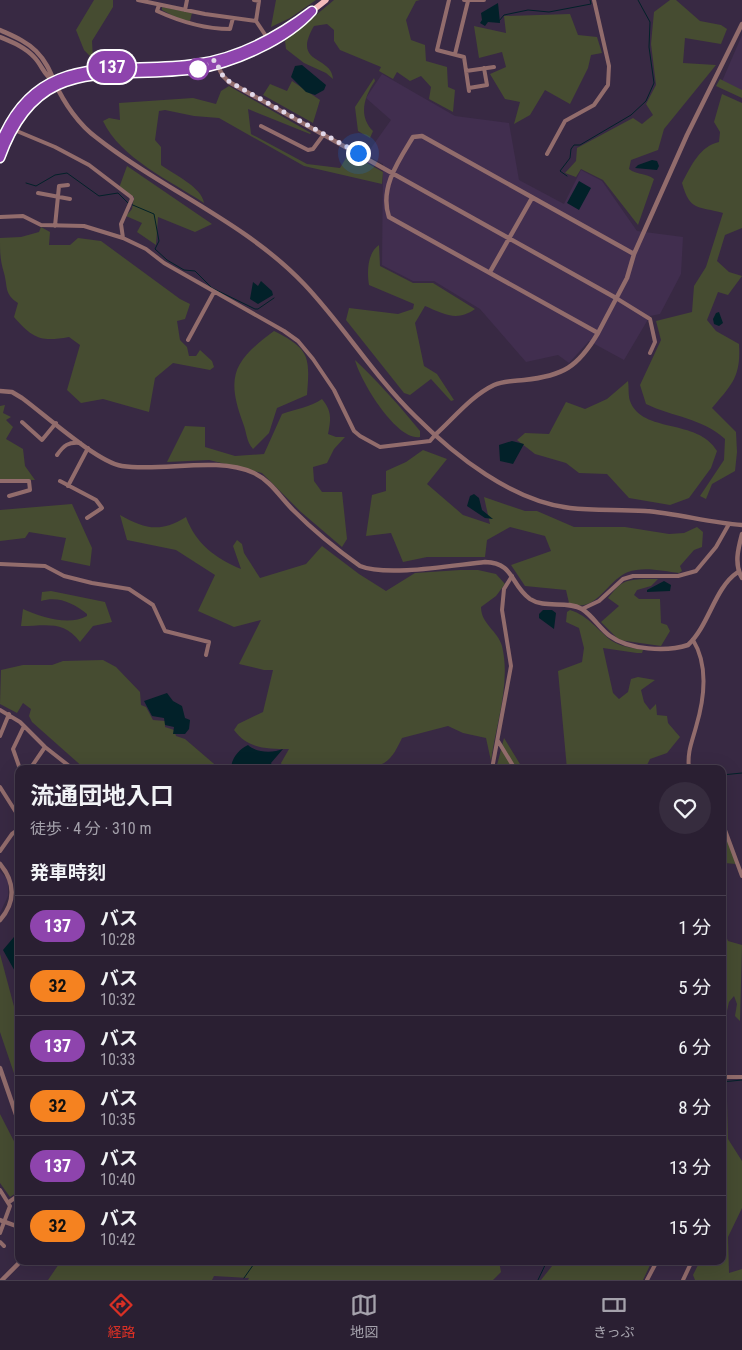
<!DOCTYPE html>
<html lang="ja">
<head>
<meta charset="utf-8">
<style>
  body { margin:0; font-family:"Roboto Condensed","Noto Sans JP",sans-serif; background:#362c3e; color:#f1f3f6; height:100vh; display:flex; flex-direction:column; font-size:19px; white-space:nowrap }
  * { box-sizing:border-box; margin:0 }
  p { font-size:16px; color:#a5a2ac }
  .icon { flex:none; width:28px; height:28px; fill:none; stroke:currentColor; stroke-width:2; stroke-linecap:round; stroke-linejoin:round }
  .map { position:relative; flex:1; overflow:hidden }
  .drawer { position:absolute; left:15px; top:765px; width:711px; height:500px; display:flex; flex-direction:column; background:#2a1f32; border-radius:10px; box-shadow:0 5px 20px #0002,0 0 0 1px #463d4d }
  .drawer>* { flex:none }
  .badge { padding:0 10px; border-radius:16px; font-size:18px; line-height:32px }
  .you { position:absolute; width:25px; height:25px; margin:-12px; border:4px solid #fff; border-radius:50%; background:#1a73e8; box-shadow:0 0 0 8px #1a73e833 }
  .map>.badge { position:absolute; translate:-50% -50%; box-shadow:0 0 0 2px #fff }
  h2 { padding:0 15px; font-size:19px; line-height:45px }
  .round { display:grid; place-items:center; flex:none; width:52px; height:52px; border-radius:26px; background:#362c3e }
  .headline { display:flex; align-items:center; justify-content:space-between; height:85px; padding:0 15px }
  h1 { font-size:24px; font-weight:700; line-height:38px }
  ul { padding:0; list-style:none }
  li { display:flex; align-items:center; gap:15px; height:60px; padding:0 15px; border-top:1px solid #463d4d }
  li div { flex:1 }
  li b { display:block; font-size:19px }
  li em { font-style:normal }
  li .badge { min-width:55px; font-weight:700; text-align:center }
  .menu { display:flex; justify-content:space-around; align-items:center; height:70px; border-top:1px solid #463d4d; background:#2a1f32; font-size:14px; color:#a5a2ac }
  .menu a { display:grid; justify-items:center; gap:2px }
  .menu .active { color:#d93025 }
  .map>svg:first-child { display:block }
  .built { fill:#412e4f }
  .green { fill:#464c31 }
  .water { fill:#022129 }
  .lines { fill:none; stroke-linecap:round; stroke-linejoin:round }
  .stream { stroke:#022129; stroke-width:1 }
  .minor { stroke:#926c6c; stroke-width:4 }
  .tertiary { stroke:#926c6c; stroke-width:4.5 }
  .trunk { stroke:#f4baba; stroke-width:5.5 }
  .line-casing { stroke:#fff; stroke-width:11 }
  .line { stroke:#8e44ad; stroke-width:8 }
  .walk { stroke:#e1d8e9; stroke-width:5; stroke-dasharray:0 9 }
  .stop-dot { fill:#fff; stroke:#8e44ad; stroke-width:2.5 }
</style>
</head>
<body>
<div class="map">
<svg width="742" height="1280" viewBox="0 0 742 1280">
  <rect width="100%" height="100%" fill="#382943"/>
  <path class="built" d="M742,35V97L720,86Z
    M382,74L455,116L509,123L519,180L564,204L581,170L602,181L637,231L683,237L681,274L660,314L650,316L624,360L589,341L569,363L558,355L526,362L480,309L434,281H413L382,265L383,164L366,155L391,120L366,98Z
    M0,871L8,880V896L0,913Z"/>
  <path class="green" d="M94,0H113V7L92,41L93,59L84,50L76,30Z
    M276,0H316L290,18L271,27Z
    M334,0H420L416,1L406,20L411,40L425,45L426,61L447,67L448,87L455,90L453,112L429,99L431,87L421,76L410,81L397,72L393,79L379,71L381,67L340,50L334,41V30L327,24L314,26C291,65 332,55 333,79L326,73L304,63L286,49L285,41Z
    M670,0H676L700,21L721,25L727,29L721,44L685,38L683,63L716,65L664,129L658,150L631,160L629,169C637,175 646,173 654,179L638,225L603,180L581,169L576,177L565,173L576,161L577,148L633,118L642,124L653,115L646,104L656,85L651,44L654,12Z
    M162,7L192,13L190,21L181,20L162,10Z
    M570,14L578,35L597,37L602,53L591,55L588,68L570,104L545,90L530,115L514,124L520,102L505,99L490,74L506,67L502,52L479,58L474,26L506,33L504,16Z
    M374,78L375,81C364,97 358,116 373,131L370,138L358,131L355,107Z
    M720,79L742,90V98L716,86Z
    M292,81L320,100L313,123L263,95L270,84L287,91Z
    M229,86L311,133L310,134L248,109L251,134L307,164L340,168L349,153L383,172L382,184L304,166L219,118L194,116L165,110L159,111L155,140L161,147V165C173,174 202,187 204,203C171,181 120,158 103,121L109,118L120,120L119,103L193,98L216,104L221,91Z
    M722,94L742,103V228L725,235L717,261L729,272L742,276L728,295L718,292L707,320L716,331L739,344C741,377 732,384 712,408L736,432L737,452L735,471L712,484L706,499L700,496L724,460L725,439C702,418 673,417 646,404L640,385L661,340L656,321L692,312L694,286L706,267L723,213C699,206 690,212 682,183C691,166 700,146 719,142L720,132L714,122Z
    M127,166L212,224L195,232L158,217L156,245L137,232L142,223L126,216L132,209L134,197L119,188Z
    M41,227L50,232L49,245H70L78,238L101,241L180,299L190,304L185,319L177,321L180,340L187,347L189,356H196L200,350L212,361L214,367L210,370L173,363L155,378L149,412L103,399L81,403L67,390L80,345L69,337C41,342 33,339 14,317L18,303C4,294 8,287 4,273C0,260 0,252 0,238L21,237L39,232Z
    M379,245L380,266L413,283H433L475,309C457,322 444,314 425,306L415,323L424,366L437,374L454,400L451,401L431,379L410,395L404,393L346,320L349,308L398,314L413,309L414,304L369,285C367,273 367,253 379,245Z
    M274,331C310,349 310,357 307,395L277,408L269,433L253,449C246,441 247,433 243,423C225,375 235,360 274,331Z
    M355,360C378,382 400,406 420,431V437C396,441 360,380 355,360Z
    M628,381C629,387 628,395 630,401C642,434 698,418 717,451L711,468L689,498L670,505L629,498L607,474L579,473L566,463L535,454L517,440L525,433L549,434L566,402L585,409L607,399Z
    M322,399C332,411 331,419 328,434L336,437H345L334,449L327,463L313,467L314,481L322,492H342L347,539L342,547L301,512L262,473L209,460L167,462L185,426L205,427V447L235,456L264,454L282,414C295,409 311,407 322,399Z
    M5,405L3,413L11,417L6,420L13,427L6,439L23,449L25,466L35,480L0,479V406Z
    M423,450L447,459L427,484L463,515L490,524L484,497L525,511H537L574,527H625L669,534L684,533L697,527L703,532L702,547L694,550L680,566L682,571L679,573C664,571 643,566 628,572C607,580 596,615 569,603L566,590L525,586L511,565L551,551L545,536L510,527L487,540L485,557H427L403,562L391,533L366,536L372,495L386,491V471L406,462Z
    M72,504L92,548L90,566L61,560L66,538L29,532L25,538L0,541V510Z
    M120,515C145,529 160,533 186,517C196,544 215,558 241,569L233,546L237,540L242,544L244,553L260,578L306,564L322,546L359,574L386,591L415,573L460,570H478L496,574L505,584L496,596L481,607C481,624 498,631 502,646C511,683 496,724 491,761L486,738L463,733L448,726L402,738C398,746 393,758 384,763C365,774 307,769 283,769L281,763L289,749C267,749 248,749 234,730L238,724L263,712L273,670H264L239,664L261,620L234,627L198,611L215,575L176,550L127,540Z
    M644,579H658L651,586L637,590L634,595L639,599H660L661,623L667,625L670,631L661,646L619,640L601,622L619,606L608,598C621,582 623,580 644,579Z
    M51,591L105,602L112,622L93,626L80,642C64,620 46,626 21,626L23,609C40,617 69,626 87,616V614C73,603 59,596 41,601L42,592Z
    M570,610C589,616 597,630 612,641C622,647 633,648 643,650L642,653H637L603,648L613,693L619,699L628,692L631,679L638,677L655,680L641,690L644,702L650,710L656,704L657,715L667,716L668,723L680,737L667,753L650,759L645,769H567L558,671L582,662L584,648L579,628L566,622L567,612Z
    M103,660L116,667L140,692L141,705L146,707L153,720L165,721V727L174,730L176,736L185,739L220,769H85L32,722L29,716L31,709L23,703L17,713L0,704L1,670L23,665H52L63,661Z
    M504,738L523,769H496Z
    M723,829L736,864L725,863L723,869Z
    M722,926L728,941L742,945L740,1021L735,1016L737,1004L734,996L729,1002L727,1011L723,1012Z
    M0,954L16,1014L19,1010V1088L0,1032Z
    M723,1097L727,1100L728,1139L742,1161V1208L728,1237L729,1273L742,1269V1280H695L693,1275L700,1261H722Z
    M0,1114L19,1151V1191L10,1197L0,1183Z
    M61,1261H499L501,1272L493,1280H248L249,1278L214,1276L212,1280H48Z
    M556,1261H652L643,1280H541Z"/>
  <path class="water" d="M498,3L500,23L488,22L485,26L480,23L482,20L481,13Z
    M302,65L326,85L324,90L315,95L306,92L291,77L295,66Z
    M652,160L657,161L659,166L657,170L635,168L638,165Z
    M579,181L591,188L579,210L567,203Z
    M261,281L272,291L273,295L258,304L250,299L253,282L258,286Z
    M719,312L723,323L719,326L714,324L713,319L716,313Z
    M512,441L524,444L513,464L500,461L499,445Z
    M474,494L479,498L482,510L493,519L485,518L467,506L470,496Z
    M664,581L671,585L670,591L647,592V590Z
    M543,610H552L556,613L554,629L539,618V614Z
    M167,693L173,701L182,706L185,718L190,720L189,729L185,734H173L174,727L165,725L164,718L152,716L144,701Z
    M248,745C256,753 273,753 283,749L271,763L274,769L243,767L231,769C231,759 239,749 248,745Z
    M19,931V1006L17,1009V975L3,950Z"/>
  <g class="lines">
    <path class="stream" d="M499,21L504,15L528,10L549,12L591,4L590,0
      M567,176L560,171L570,158L571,149L574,145H580L631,115L646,101L654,83L649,47L650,22L638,0
      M26,183L36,186L55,175L67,173L99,196L118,193L128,203L154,214L159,241L155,249L167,260L184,270L195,271L212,288L255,309H258L274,298
      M722,775L742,773
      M722,1082L742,1080
      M244,1278L256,1261
      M538,1280L547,1261"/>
    <path class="minor" d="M138,0L205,14L256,21L268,39
      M254,0L259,1L256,21
      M449,0L437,50L464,57L469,91
      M464,0H484
      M159,5L157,11C181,22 204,29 230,29L233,18
      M185,10L187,0
      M455,54L468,1
      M466,71L494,67
      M469,88L487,85L484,68
      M261,126L308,150L313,149L324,134
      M12,129L55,147L89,165L131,197L132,199L121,224L123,238
      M547,154L565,121L594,105L608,85L609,66L594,0
      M38,193L70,199
      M0,217L23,216L41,225L84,226L123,238L146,249L164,263L284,331L298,341L313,359L334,390L354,431L360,436L380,447L430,441L435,435
      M55,226L59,186L68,185
      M616,298L650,319L655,342L650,353
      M188,340L214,292
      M22,422L42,440L56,423
      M57,455C64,445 68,442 80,443
      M0,481H29L30,490L9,496
      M60,481L96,500L102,508L87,518
      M68,486L88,448
      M0,564L45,566L64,576L92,583L129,589L153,605L165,631L209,642L206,655
      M582,609L599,601L623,579L633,576H678L696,571L716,547L729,524
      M0,710L20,722L45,747L73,769
      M0,736L9,714
      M498,741L515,769
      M477,767L478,769
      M20,769L13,749L24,726
      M30,769L45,747
      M492,769L511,666L502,610L504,589L512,576
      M689,769C687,752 692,742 696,727C704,700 709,666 693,640
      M0,787L19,817
      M722,822L742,876
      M0,851L12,834L19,829
      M722,1080L727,1077H742
      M0,1190L10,1206L0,1233
      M9,1202L19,1195
      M0,1242L4,1246
      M647,1280L657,1261
      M683,1280L692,1261"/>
    <path class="tertiary" d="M0,30C13,36 26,41 36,51C46,61 50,71 55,83C64,103 79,125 97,138C163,190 245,222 304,284C343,325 374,376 415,416C455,456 512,501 570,508C595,511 620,509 645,511C677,513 709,523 742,525
      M0,37C12,42 25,47 34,57C42,65 44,76 54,81
      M216,63L223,76L229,82L616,298
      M422,136L634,254L627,278L598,333L389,217C379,188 399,160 413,137Z
      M634,254L687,135L742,24
      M490,272L532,198
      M0,391L12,392L22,398C44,414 97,462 122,466C163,472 216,456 254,473C271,481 280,497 293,510C313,530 336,549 360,566C387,577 454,565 485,562C515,563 510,585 530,599C545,609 566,600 582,609C593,616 600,629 610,636C629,650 667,652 688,645C710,624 714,588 738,572
      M435,435C454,418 471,396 494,385C503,381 514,381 524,380C563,376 578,367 598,333
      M742,534C738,549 734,564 742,578
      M0,864C15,882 16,902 0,920
      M0,1068L19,1123
      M0,1220L19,1227
      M2,1280L21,1261"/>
    <path class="trunk" d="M0,144C41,42 130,79 213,60C255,51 293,27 326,0
      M0,158C36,55 108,79 194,69C218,66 240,57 262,46"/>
  </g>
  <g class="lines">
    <defs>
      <path id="line" d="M0,144C38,48 116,75 196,64C238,58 279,36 312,11C286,40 234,63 196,69C109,81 38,51 0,158"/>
    </defs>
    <use href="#line" class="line-casing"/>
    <use href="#line" class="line"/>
    <path class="walk" d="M198,69L215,60L223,76L230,82L358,153"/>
  </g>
  <circle class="stop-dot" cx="198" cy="69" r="10"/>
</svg>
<div class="you" style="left:358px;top:153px"></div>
<b class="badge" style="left:112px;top:67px;background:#8e44ad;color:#fff">137</b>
<section class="drawer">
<div class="headline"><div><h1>流通団地入口</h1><p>徒歩 · 4 分 · 310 m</p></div><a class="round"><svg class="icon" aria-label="heart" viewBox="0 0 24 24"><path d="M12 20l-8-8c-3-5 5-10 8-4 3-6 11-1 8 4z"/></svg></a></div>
<h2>発車時刻</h2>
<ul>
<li><span class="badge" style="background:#8e44ad;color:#fff">137</span><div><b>バス</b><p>10:28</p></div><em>1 分</em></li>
<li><span class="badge" style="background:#f58220;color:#111">32</span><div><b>バス</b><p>10:32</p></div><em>5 分</em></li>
<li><span class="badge" style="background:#8e44ad;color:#fff">137</span><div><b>バス</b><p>10:33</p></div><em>6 分</em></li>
<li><span class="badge" style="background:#f58220;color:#111">32</span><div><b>バス</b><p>10:35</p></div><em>8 分</em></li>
<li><span class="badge" style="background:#8e44ad;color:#fff">137</span><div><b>バス</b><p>10:40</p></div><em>13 分</em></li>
<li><span class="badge" style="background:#f58220;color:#111">32</span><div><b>バス</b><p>10:42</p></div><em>15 分</em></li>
</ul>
</section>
</div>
<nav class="menu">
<a class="active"><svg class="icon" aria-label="directions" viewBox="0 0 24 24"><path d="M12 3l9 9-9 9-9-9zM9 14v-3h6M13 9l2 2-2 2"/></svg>経路</a>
<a><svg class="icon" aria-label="map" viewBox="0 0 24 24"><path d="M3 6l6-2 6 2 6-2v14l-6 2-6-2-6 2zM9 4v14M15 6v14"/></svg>地図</a>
<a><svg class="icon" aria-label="tickets" viewBox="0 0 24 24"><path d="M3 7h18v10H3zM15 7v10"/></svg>きっぷ</a>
</nav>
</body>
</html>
